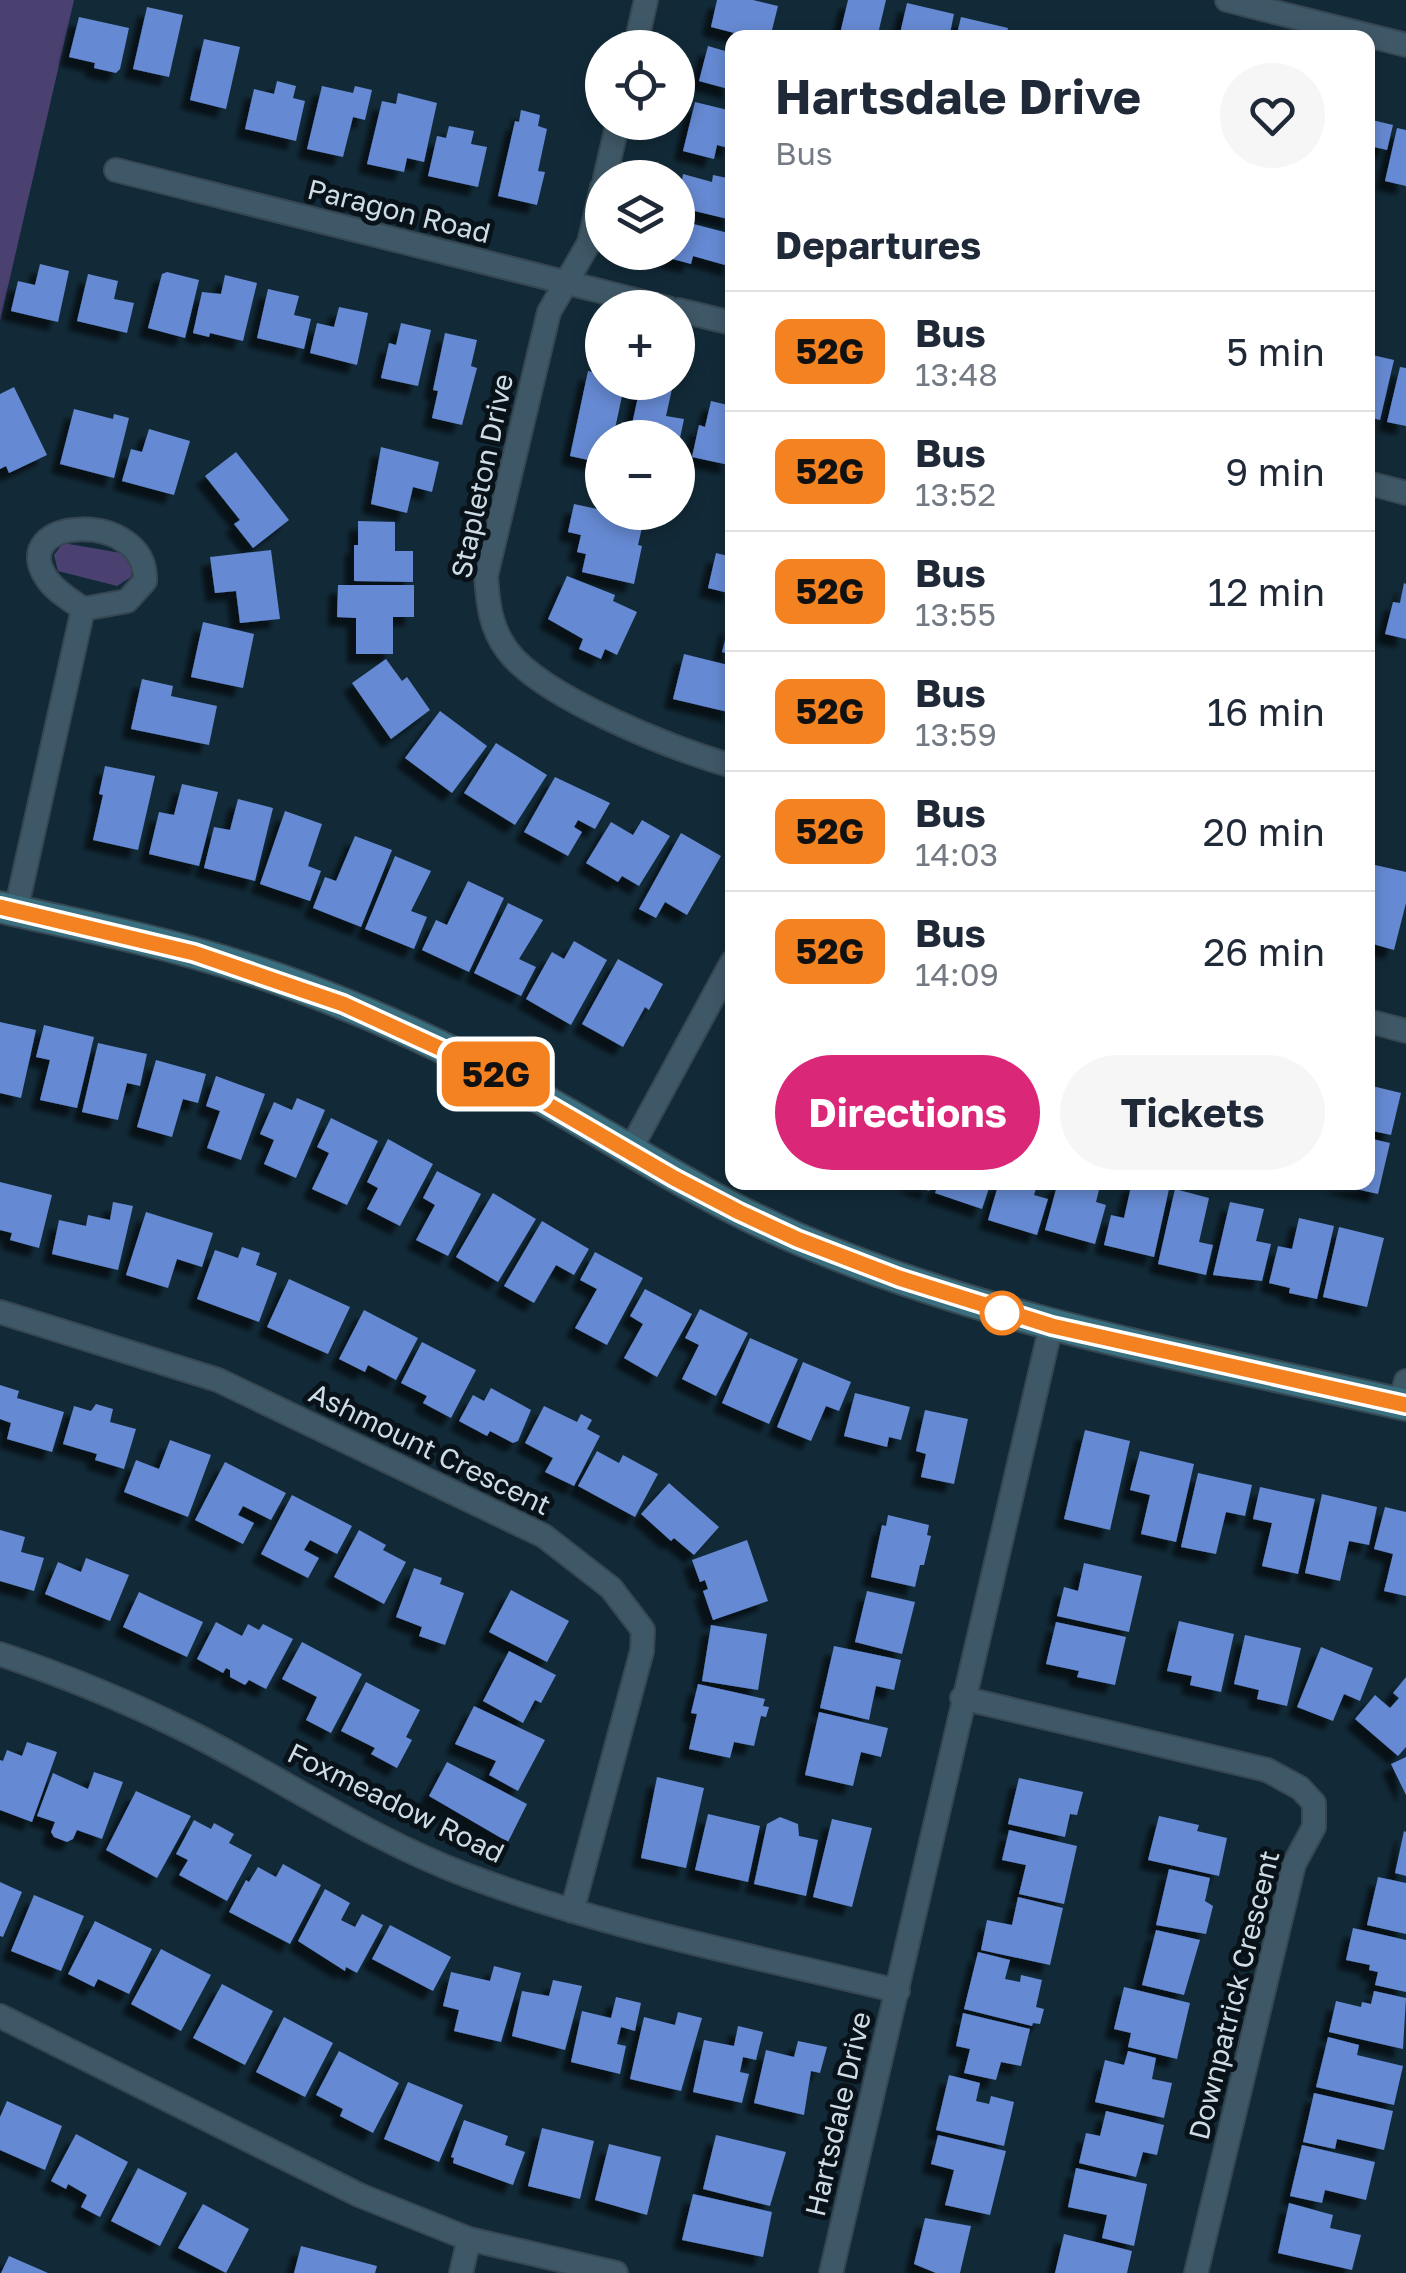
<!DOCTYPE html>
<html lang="en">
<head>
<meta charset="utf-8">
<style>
  body { margin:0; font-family:"Golos Text",sans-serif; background:#f6f6f7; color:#1f2937; height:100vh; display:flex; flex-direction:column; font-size:38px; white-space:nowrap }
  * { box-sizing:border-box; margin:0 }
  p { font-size:32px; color:#747a83 }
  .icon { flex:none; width:55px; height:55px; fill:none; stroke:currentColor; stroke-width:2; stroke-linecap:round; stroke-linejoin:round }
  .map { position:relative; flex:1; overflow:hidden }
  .panel { position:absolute; left:725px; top:30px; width:650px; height:1160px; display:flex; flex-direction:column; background:#fff; border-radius:20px; box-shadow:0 5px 15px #0003 }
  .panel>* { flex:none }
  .badge { padding:0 20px; border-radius:15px; font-size:35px; line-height:65px }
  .tools { position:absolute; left:585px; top:30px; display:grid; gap:20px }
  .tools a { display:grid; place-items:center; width:110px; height:110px; border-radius:50%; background:#fff; box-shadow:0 5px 15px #0003; font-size:50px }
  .map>.badge { position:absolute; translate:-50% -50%; box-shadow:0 0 0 5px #fff }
  h2 { padding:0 50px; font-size:38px; line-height:90px }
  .round { display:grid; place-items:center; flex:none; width:105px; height:105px; border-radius:52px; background:#f6f6f7 }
  .headline { display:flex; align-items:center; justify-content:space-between; height:170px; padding:0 50px }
  h1 { font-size:48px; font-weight:700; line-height:75px }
  .button { display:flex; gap:20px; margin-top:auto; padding:20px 50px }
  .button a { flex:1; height:115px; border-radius:60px; background:#db2777; color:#fff; font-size:40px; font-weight:700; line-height:115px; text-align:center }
  .button a+a { background:#f6f6f7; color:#1f2937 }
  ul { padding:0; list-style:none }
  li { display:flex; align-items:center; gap:30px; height:120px; padding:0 50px; border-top:2px solid #e0e1e3 }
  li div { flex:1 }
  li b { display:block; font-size:38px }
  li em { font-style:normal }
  li .badge { min-width:110px; font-weight:700; text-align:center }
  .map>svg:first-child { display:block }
  .green { fill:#4a4171 }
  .building { fill:#6589d2; filter:url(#shadow) }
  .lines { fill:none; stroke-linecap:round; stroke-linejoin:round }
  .street-casing { stroke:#364752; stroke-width:26 }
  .secondary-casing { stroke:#364752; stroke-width:34 }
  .street { stroke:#3f5867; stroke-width:22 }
  .secondary { stroke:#396f7e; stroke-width:30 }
  .line-casing { stroke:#fff; stroke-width:22 }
  .line { stroke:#f58220; stroke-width:15 }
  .stop-dot { fill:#fff; stroke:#f58220; stroke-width:5 }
  .labels { text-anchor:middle; stroke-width:10; stroke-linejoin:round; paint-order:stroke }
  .street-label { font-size:28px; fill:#cedce5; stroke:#081218 }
</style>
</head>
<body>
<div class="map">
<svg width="1406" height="2273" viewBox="0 0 1406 2273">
  <defs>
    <filter id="shadow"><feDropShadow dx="-9" dy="9" stdDeviation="2.5" flood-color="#0009"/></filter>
  </defs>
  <rect width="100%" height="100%" fill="#122a38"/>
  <path class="green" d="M0,0H74L0,321Z
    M63,543L121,553L133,566L131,577L117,586L58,571L54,555Z"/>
  <path class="building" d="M717,0H753L778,6L770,38H754L711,27Z
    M848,0H886L877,38H839Z
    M907,3L954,14L949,38L936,35L899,38Z
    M147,7L183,15L169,77L133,69Z
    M79,17L129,28L120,69L116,73L94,68L95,63L69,57Z
    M961,17L1008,28L1006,38H956Z
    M204,39L240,47L226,109L190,100Z
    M708,46L732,53V90L699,81Z
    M277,81L296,86L293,98L305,101L296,141L245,129L254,89L274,94Z
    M322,86L353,93L355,86L372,90L365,120L353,117L343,157L307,149Z
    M398,93L437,103L424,162L407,158L404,172L367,164L382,101L396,104Z
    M695,102L732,111V149L717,145L714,159L683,151Z
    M521,110L540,115L538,126L547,129L538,171L545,172L537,205L498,196L515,121L519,122Z
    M1368,119L1393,125L1387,150L1374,147L1369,168Z
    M449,126L474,131L471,144L487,147L478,187L428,176L437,136L446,138Z
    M1397,128L1406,130V186L1385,181Z
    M683,174L712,182L713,175L732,179V220L678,207Z
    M678,220L732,234V267L693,256L691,264L654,254L678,252Z
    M40,264L69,271L58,322L11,311L18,281L35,285Z
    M167,272L199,280L185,338L148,328L162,274Z
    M88,274L118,281L114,299L134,303L127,333L77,321Z
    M225,275L257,283L243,341L210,333L209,337L193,333L202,292L221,294Z
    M268,289L299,296L294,315L311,319L304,349L257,338Z
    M339,307L368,313L357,365L310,353L317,323L334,327Z
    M401,323L431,330L418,386L381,378L389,343L396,345Z
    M445,333L477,340L471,366L477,368L462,425L432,418L438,391L433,390Z
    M1368,354L1394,360L1380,420L1368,417Z
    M1400,367L1406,368V426L1387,422Z
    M588,371L602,374V382H625L613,438H602V463L570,456Z
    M641,383L672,389L666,416L684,419L680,438H629Z
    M14,387L47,455L9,473L6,466L0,469V394Z
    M711,401L732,406L729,465L692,457L699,425L705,427Z
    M74,409L113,419L114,414L129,418L114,478L60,464Z
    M149,429L190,441L174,495L122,481L131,449L142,452Z
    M381,447L439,462L432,492L413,487L407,513L371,504Z
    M236,452L289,520L253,548L234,524L240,520L205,476Z
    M574,504L644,519L638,545L642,546L634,584L582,572L586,554L577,552L581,535L568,532Z
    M358,521L395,522V551H413V582L354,581V545H358Z
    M271,550L280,619L240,623L236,591L215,593L210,557Z
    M716,553L732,557V594L708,588Z
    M567,576L615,595L613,601L637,612L617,655L605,649L601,659L579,649L583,639L548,619Z
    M1404,583L1406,584V639L1385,634L1393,602L1400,603Z
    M338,585H414V617H393V654H356V618L337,617Z
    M203,622L254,634L243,688L191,677Z
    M729,625L732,626V655L722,652Z
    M684,654L732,666V713L673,699Z
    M386,659L402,681L407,677L430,710L391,739L352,683Z
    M142,679L173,686L171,696L217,706L209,745L131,729Z
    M440,711L487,746L452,793L405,758Z
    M496,743L547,775L515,825L464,793Z
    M105,766L155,776L138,850L93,840L103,795L99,794Z
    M555,777L610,803L595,829L578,820L574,827L582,832L568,856L524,832Z
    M182,784L218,792L199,866L149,854L159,812L174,815Z
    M238,799L273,808L255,881L204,868L214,827L230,830Z
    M285,811L322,824L308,866L321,871L310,901L260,884Z
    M642,820L670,836L639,886L622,876L618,882L586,863L611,822L633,835Z
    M681,833L721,856L687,915L665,902L656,918L639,909Z
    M355,836L392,850L361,927L313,908L325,877L336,881Z
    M395,856L431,871L411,911L427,917L414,949L365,929Z
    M1375,865L1406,872V903L1394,950L1373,944L1371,952L1368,951V897Z
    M468,881L504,898L469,972L422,950L436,920L447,925Z
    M508,903L543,920L519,959L536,967L521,996L474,973Z
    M574,941L607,960L571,1025L526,999L552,952L564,959Z
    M618,959L663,984L649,1010L645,1007L623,1047L582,1024Z
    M0,1022L36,1030L21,1098L0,1093Z
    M44,1025L94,1037L77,1108L40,1100L50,1060L36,1057Z
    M98,1043L147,1054L140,1086L127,1083L118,1120L82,1112Z
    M156,1060L206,1074L198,1103L183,1099L172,1137L137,1127Z
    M216,1076L265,1094L241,1160L207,1148L220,1111L206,1106Z
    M1368,1085L1401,1093L1391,1135L1368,1130Z
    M297,1098L325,1110L296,1178L264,1164L274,1140L260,1134L274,1102L292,1110Z
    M331,1118L378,1141L347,1205L312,1189L329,1153L317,1147Z
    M1368,1138L1390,1143L1378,1194L1334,1184L1368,1182Z
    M388,1139L433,1164L400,1226L367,1209L378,1188L367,1182Z
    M437,1171L481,1194L448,1256L416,1240L435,1205L423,1198Z
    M0,1182L52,1195L39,1248L10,1240L12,1233L0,1230Z
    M907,1182H932L929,1191Z
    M939,1182H991L982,1209L935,1193Z
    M999,1182H1038L1034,1195L1048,1199L1037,1235L988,1220Z
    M1058,1182H1101L1096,1202L1106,1205L1095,1244L1045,1230Z
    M1132,1182L1169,1189L1154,1257L1104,1245L1111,1215L1124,1218Z
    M1175,1189L1209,1198L1199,1242L1213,1245L1206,1275L1158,1264Z
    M493,1193L536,1219L498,1282L456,1257Z
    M113,1202L133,1206L118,1270L52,1254L59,1220L86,1226L88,1215L110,1220Z
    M1230,1202L1264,1209L1256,1241L1271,1244L1262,1281L1213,1275Z
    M146,1212L213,1233L202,1267L177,1259L168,1288L126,1275Z
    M1299,1218L1334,1226L1317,1299L1289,1293L1290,1288L1269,1283L1278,1246L1292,1249Z
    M542,1221L589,1249L574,1275L556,1265L534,1303L504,1286Z
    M1339,1227L1384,1238L1367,1307L1323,1297Z
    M242,1247L260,1253L256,1265L277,1273L259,1322L197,1299L215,1250L238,1258Z
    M595,1252L643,1278L607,1345L575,1328L597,1289L580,1280Z
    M289,1279L350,1307L328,1354L267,1327Z
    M645,1289L692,1314L657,1377L624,1358L643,1324L630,1316Z
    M700,1309L748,1333L716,1396L682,1379L699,1345L685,1338Z
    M364,1310L418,1338L396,1380L368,1365L365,1372L339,1359Z
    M750,1338L798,1359L769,1424L722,1403Z
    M422,1342L476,1370L451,1418L423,1403L427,1396L401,1383Z
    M803,1362L851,1382L839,1411L826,1406L811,1441L777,1427Z
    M0,1385L19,1391L17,1398L64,1412L52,1452L7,1439L11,1423L0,1419Z
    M491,1388L531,1410L518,1441L513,1443L490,1431L487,1436L459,1421L473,1395L484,1401Z
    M855,1393L910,1407L901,1440L889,1437L887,1447L844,1436Z
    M96,1404L113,1409L110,1422L136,1429L124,1469L95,1460L97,1454L63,1444L74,1406L91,1411Z
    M544,1406L577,1422L581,1414L592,1420L587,1429L600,1436L574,1486L545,1472L553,1458L525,1443Z
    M925,1410L968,1419L954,1484L921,1477L926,1454L916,1451Z
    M1085,1430L1130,1441L1110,1530L1064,1519Z
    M170,1440L211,1455L188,1517L124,1492L136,1460L159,1469Z
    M597,1451L619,1463L623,1455L658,1474L635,1517L578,1486Z
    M1140,1451L1194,1464L1176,1542L1141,1534L1150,1495L1130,1490Z
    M225,1462L286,1493L271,1520L243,1506L238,1515L254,1523L243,1544L195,1520Z
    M1198,1473L1252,1485L1245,1516L1226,1512L1216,1554L1181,1547Z
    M669,1483L719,1527L694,1555L674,1538L671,1541L641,1514Z
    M1260,1487L1315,1499L1298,1574L1262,1566L1272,1523L1253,1519Z
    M1322,1494L1377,1507L1369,1545L1349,1541L1340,1581L1305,1573Z
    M292,1495L352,1526L337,1554L310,1540L304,1550L319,1558L308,1578L261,1554Z
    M1385,1507L1406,1512V1596L1384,1591L1393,1554L1374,1549Z
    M888,1515L929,1525L927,1535L931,1536L924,1565H920L915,1587L871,1577L882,1525L886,1526Z
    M0,1530L25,1537L21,1552L44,1558L34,1591L0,1581Z
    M359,1530L386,1545L383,1550L406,1562L384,1604L334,1577Z
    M747,1540L768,1601L713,1620L703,1591L708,1589L705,1580L700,1582L692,1560Z
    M86,1558L129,1575L110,1621L45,1594L58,1562L81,1572Z
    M1084,1563L1142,1576L1129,1632L1057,1616L1064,1587L1078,1591Z
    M414,1568L442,1578L440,1584L464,1593L445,1645L419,1636L422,1627L396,1617Z
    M511,1590L569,1621L547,1662L489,1632Z
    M867,1591L915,1602L902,1654L855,1642Z
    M139,1592L203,1622L187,1657L123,1627Z
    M1179,1621L1234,1634L1221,1692L1190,1685L1192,1676L1167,1671Z
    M216,1622L242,1636L248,1624L259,1630L263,1624L293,1639L266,1689L249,1680L245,1685L230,1677V1670L226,1668L223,1673L197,1659Z
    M1056,1622L1126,1637L1115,1685L1077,1677L1079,1671L1046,1664Z
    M711,1625L767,1634L758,1690L702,1681Z
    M1245,1635L1301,1648L1287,1706L1257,1699L1259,1690L1234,1684Z
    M302,1642L362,1674L331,1733L306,1720L317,1697L282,1679Z
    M834,1646L901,1660L894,1690L876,1686L869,1720L820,1708Z
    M1321,1647L1373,1668L1360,1701L1344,1694L1333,1721L1297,1707Z
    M509,1651L556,1675L541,1703L535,1700L523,1723L483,1701Z
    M1406,1677V1747L1398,1756L1355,1719L1375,1695L1390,1708L1399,1698L1393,1693Z
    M366,1682L420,1710L406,1737L412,1740L397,1768L371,1754L375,1748L341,1731Z
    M698,1684L765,1699L763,1706L769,1707L766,1717L761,1716L754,1746L734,1742L730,1758L689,1749L697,1714L691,1713Z
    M474,1706L545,1740L518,1791L489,1775L496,1761L455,1744Z
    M819,1712L888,1728L881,1757L861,1752L853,1786L805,1775Z
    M27,1742L57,1752L32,1822L0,1810V1760L3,1761L7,1750L22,1756Z
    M1406,1757V1795L1391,1764Z
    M447,1762L527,1804L508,1842L429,1796Z
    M94,1772L123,1782L102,1839L77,1830L73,1839L67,1842L54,1837L51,1832L55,1822L37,1816L53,1773L88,1789Z
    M657,1777L704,1788L686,1868L641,1858Z
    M1019,1778L1083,1792L1077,1815L1070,1814L1065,1837L1008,1824Z
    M136,1791L191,1816L157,1878L106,1850Z
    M708,1814L760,1826L748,1882L695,1870Z
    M1159,1816L1199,1825L1197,1831L1227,1838L1219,1876L1148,1860Z
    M780,1817L798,1824L799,1836L818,1840L806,1896L754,1884L767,1824Z
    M832,1819L872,1828L852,1907L813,1897Z
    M194,1820L211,1829L214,1823L234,1834L229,1843L252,1855L227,1901L179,1875L188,1860L176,1854Z
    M1009,1830L1077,1846L1064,1904L1019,1894L1026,1865L1002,1860Z
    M1404,1831L1406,1832V1876L1395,1873Z
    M283,1864L321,1885L290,1944L229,1912L246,1880L249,1882L258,1867L276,1877Z
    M1169,1869L1210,1878L1205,1901L1213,1906L1206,1934L1156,1925Z
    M1378,1877L1406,1883V1934L1367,1925Z
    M0,1882L22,1892L3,1937L0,1936Z
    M325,1889L350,1903L341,1920L355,1927L362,1914L383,1925L357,1973L346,1967L345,1971L298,1941Z
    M34,1895L84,1916L61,1971L11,1951Z
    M1018,1897L1063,1908L1050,1965L981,1950L987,1920L1012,1925Z
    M95,1921L152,1949L129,1994L98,1979L94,1987L68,1974Z
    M390,1925L451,1957L433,1991L372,1959Z
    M1353,1928L1406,1940V1992L1375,1985L1378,1972L1369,1970L1370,1965L1346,1960Z
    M1156,1930L1200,1940L1184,1995L1142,1985Z
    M161,1949L211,1975L181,2031L131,2004Z
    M978,1952L1010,1960L1005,1979L1020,1982L1021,1975L1042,1980L1036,2007L1044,2009L1040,2024L1033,2023L1032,2026L964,2009Z
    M494,1966L521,1973L501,2042L454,2031L459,2010L443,2006L451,1972L490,1981Z
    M553,1980L582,1986L565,2050L512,2036L522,1991L549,1996Z
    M222,1984L273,2011L245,2065L193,2038Z
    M1124,1987L1190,2003L1177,2059L1128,2047L1131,2033L1114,2029Z
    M1374,1991L1406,1998L1403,2049L1329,2032L1336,2001L1361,2007L1362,2002L1371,2004Z
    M616,1997L641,2003L635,2031L621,2027L617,2044L626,2046L620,2074L571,2062L582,2011L611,2018Z
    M678,2012L702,2018L681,2091L630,2079L644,2017L675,2025Z
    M963,2013L1030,2029L1021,2066L1001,2062L996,2080L964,2073L970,2049L956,2046Z
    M284,2017L333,2043L305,2097L256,2072Z
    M738,2026L763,2032L756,2060L743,2057L740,2072L749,2074L742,2103L693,2092L704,2040L734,2046Z
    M1328,2037L1359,2045L1357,2055L1403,2066L1394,2105L1316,2087Z
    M798,2041L827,2047L820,2073L811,2071L804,2115L754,2103L766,2050L794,2057Z
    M339,2051L399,2083L373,2133L340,2116L343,2109L316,2095Z
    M1128,2051L1156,2058L1152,2079L1172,2083L1164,2118L1095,2102L1105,2060L1124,2065Z
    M949,2075L980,2083L976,2101L989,2104L991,2096L1014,2102L1004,2146L936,2130Z
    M408,2082L463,2105L439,2162L384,2139Z
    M1314,2093L1393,2111L1384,2150L1337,2139L1335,2149L1303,2142Z
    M7,2101L62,2126L45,2170L0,2150V2117Z
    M1106,2111L1164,2125L1157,2155L1143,2152L1136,2177L1079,2163L1086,2133L1100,2136Z
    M464,2120L508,2136L505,2145L525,2152L513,2185L453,2163L454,2158L451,2157Z
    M542,2128L594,2141L580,2199L528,2186Z
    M76,2134L128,2162L100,2217L81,2207L87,2195L68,2184L66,2189L51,2181Z
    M716,2135L786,2152L770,2206L703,2189Z
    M938,2135L1006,2151L990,2215L945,2205L954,2170L931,2164Z
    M609,2144L661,2157L647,2215L595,2200Z
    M1302,2145L1375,2162L1366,2200L1325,2190L1322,2203L1290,2196Z
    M138,2168L187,2193L160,2246L111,2221Z
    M1076,2168L1147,2184L1134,2246L1102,2238L1107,2215L1068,2207Z
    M693,2194L772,2212L763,2257L682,2240Z
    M1289,2203L1333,2215L1330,2228L1361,2235L1352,2270L1278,2253Z
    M203,2204L249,2229L226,2273L178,2248Z
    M925,2218L971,2226L960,2273H936L914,2264Z
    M1064,2234L1132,2251L1127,2273H1055Z
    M301,2246L377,2266L375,2273H294Z
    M9,2256L48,2273H1Z"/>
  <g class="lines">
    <defs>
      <path id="street" d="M1227,0L1406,45
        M635,48L646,0
        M116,170L668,308
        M605,178L618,122
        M602,187L589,243L549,312L486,576C488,603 490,627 507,650C542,698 674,749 732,766
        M678,310L732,323
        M1368,483L1406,493
        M16,910L83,609L127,601L145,581C148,509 4,516 47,579C55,591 71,600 83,609
        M1368,1021L1406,1031
        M629,1152L732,962
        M0,1312L218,1380L544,1536L611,1588L643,1630L642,1651L572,1911
        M1400,1403L1406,1381
        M0,1654C62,1675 124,1700 183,1729C277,1775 367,1838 466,1875C605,1928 754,1956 898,1991
        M962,1698L1267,1770L1300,1788L1314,1803V1827L1294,1864L1196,2273
        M0,2016L359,2195L469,2239L616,2273
        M461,2273L469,2239
        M831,2273L1051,1326"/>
      <path id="secondary" d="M0,907C64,922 128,934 191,952C295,980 396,1023 492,1072C595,1125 689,1192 796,1238C995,1324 1197,1357 1406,1405"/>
    </defs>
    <use href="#street" class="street-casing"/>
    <use href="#secondary" class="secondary-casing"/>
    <use href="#street" class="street"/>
    <use href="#secondary" class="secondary"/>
  </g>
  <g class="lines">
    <defs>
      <path id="line" d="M0,907L194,953L343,1004L494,1073L674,1178L739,1212L797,1239L899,1278L1052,1326L1406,1405"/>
    </defs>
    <use href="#line" class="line-casing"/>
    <use href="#line" class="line"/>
  </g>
  <circle class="stop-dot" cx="1002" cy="1313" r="20"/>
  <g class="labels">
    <g class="street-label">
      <text transform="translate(399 211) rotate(14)" y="10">Paragon Road</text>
      <text transform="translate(482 476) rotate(-78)" y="10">Stapleton Drive</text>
      <text transform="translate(430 1449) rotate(26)" y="10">Ashmount Crescent</text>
      <text transform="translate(396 1803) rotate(26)" y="10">Foxmeadow Road</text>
      <text transform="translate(1234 1995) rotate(-76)" y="10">Downpatrick Crescent</text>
      <text transform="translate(838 2114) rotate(-77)" y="10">Hartsdale Drive</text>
    </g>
  </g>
</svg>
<div class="tools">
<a><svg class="icon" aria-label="locate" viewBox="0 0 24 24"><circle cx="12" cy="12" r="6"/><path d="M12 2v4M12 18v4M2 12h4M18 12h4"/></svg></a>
<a><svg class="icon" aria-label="layers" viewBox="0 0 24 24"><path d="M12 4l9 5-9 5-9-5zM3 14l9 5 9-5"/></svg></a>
<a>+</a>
<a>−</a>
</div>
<b class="badge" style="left:496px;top:1074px;background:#f58220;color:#111">52G</b>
<section class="panel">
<div class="headline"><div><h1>Hartsdale Drive</h1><p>Bus</p></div><a class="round"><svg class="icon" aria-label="heart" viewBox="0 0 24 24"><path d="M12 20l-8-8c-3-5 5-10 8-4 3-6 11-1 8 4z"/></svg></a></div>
<h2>Departures</h2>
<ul>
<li><span class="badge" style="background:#f58220;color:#111">52G</span><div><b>Bus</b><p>13:48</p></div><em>5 min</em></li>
<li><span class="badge" style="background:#f58220;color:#111">52G</span><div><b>Bus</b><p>13:52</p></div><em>9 min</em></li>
<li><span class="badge" style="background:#f58220;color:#111">52G</span><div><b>Bus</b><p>13:55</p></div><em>12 min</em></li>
<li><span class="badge" style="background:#f58220;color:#111">52G</span><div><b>Bus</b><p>13:59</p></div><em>16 min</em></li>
<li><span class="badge" style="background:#f58220;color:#111">52G</span><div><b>Bus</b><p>14:03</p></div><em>20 min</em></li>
<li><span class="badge" style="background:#f58220;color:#111">52G</span><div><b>Bus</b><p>14:09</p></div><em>26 min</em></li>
</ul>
<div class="button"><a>Directions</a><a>Tickets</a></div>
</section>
</div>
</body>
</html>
